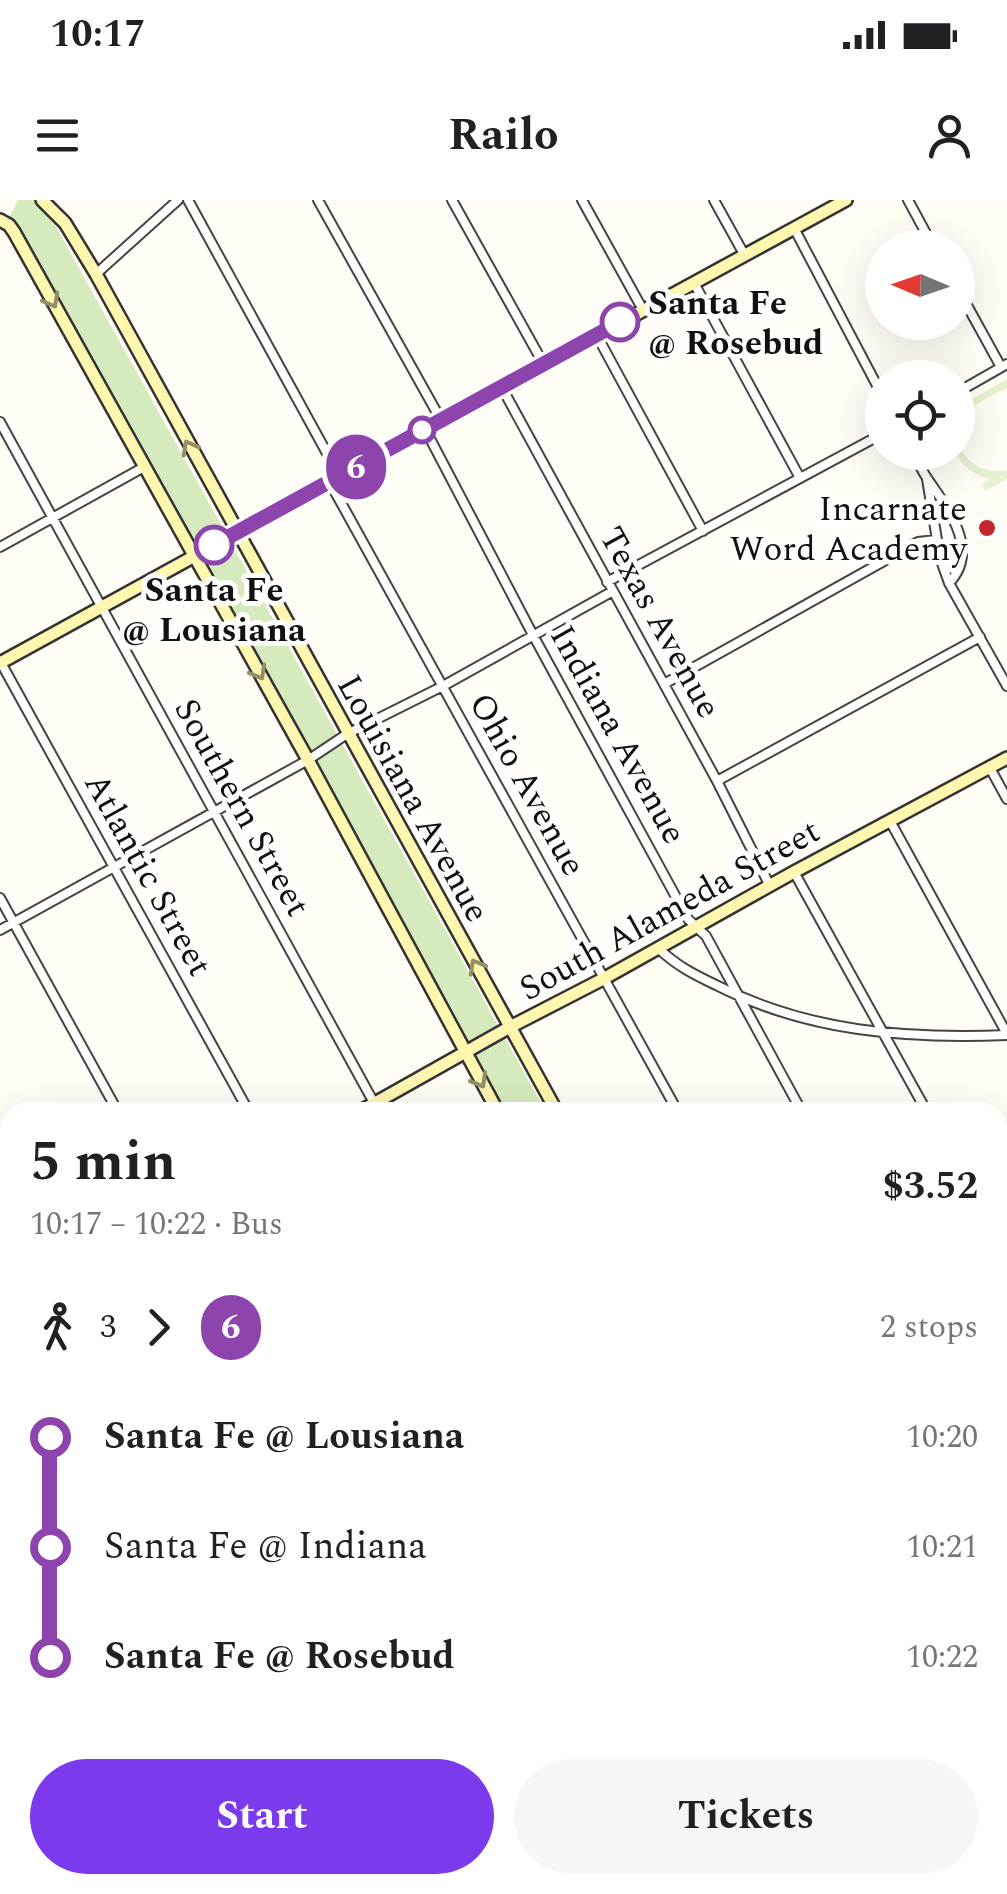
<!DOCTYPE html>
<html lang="en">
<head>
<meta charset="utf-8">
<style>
  body { margin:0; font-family:Spectral,serif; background:#f6f6f6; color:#202124; height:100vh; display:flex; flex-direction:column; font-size:38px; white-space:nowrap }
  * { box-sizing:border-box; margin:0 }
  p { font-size:32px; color:#757577 }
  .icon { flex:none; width:55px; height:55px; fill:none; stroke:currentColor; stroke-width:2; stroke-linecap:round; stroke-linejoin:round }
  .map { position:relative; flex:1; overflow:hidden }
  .side { position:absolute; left:0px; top:902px; width:1008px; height:792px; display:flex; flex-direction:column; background:#fff; border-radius:30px 30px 0 0; box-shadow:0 10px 40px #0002 }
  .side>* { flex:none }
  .badge { padding:0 20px; border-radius:32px; font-size:35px; line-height:65px }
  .needle { width:65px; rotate:272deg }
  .tools { position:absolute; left:865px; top:30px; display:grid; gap:20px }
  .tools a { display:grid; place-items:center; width:110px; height:110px; border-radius:50%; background:#fff; box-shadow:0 10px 40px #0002; font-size:50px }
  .map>.badge { position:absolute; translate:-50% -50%; box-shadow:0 0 0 5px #fff }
  .legs { display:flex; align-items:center; gap:15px; height:110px; padding:0 30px; font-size:32px }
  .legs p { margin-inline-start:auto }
  .head { display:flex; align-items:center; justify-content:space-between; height:170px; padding:0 30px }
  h1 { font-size:55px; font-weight:700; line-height:75px }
  .cta { display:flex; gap:20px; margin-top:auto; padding:20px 30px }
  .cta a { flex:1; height:115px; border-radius:60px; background:#7c3aed; color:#fff; font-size:40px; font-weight:700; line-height:115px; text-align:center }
  .cta a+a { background:#f6f6f6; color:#202124 }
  ul { padding:0 30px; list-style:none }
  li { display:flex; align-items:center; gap:35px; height:110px; font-size:38px }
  li i { display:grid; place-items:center; width:15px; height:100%; margin:0 12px; background:currentColor }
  li i::after { content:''; width:25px; height:25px; margin:-12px; border:8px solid; border-radius:50%; background:#fff }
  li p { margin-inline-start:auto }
  li:first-child i { background:linear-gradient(#0000 50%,currentColor 0) }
  li:last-child i { background:linear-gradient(currentColor 50%,#0000 0) }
  .status { display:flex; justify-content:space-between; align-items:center; height:70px; padding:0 50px; background:#fff; direction:ltr }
  .status svg { height:28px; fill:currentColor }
  header { display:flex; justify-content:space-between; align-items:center; height:130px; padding:0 30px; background:#fff; font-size:45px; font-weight:700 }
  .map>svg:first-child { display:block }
  .green { fill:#d5ebbd }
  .pitch { fill:#e6f2cf }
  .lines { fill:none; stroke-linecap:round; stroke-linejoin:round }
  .minor-casing { stroke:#444; stroke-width:12 }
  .tertiary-casing { stroke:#444; stroke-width:15 }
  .secondary-casing { stroke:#333; stroke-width:16 }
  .primary-casing { stroke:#222; stroke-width:18 }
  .minor { stroke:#fff; stroke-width:8 }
  .tertiary { stroke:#fff; stroke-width:10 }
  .secondary { stroke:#fff6b0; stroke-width:11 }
  .primary { stroke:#f9d66b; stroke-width:12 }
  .oneway { stroke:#948f68 }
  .line-1-casing { stroke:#fff; stroke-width:22 }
  .line-1 { stroke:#8e44ad; stroke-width:15 }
  .stop-1-dot { fill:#fff; stroke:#8e44ad; stroke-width:5 }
  .poi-dot { fill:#c4262e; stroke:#fff; stroke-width:4 }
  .labels { text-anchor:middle; stroke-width:10; stroke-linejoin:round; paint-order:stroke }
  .stop-label { font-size:35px; font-weight:bold; fill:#111; stroke:#fff; text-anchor:start }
  .poi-label { font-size:35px; fill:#111; stroke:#fff; text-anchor:end }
  .street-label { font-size:35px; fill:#111; stroke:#fff }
</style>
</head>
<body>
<div class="status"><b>10:17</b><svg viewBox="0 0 49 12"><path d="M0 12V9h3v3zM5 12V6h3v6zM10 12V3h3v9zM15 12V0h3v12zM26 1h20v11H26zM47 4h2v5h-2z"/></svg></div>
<header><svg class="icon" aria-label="menu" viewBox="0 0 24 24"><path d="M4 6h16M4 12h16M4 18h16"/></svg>Railo<svg class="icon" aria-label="person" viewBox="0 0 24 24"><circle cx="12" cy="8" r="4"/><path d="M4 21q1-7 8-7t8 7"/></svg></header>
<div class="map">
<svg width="1007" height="1694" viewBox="0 0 1007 1694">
  <rect width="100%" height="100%" fill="#fffdf5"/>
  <path class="green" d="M18,0H34L54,23L546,912H505L10,16Z"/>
  <path class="pitch" d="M1007,179V188C994,195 975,202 966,215C944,245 974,277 1007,270V279L985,291L982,284L990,279C974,275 963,267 955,253L958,252V214L969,201Z"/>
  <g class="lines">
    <defs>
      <path id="minor" d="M188,0L340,277
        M318,0L441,220
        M452,0L543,163
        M582,0L643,110
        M714,0L745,56
        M908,0L934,48
        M794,28L882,195
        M96,74L178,0
        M694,83L800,278
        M958,89L1001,167
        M596,134L703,331
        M501,186L717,581L770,686
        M958,192L1007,164
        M0,222L379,912
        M425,229L533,435L688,719L706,736L802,912
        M913,252C918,262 923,273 929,281C949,310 980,351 949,383
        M927,279L940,358L949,383L1007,486
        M329,281L678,912
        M0,347L144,267
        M607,382L882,234
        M0,461L249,912
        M664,484L918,342L936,340
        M990,568L1007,599
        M717,581L980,437
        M890,621L1007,834
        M794,672L927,912
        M0,698L118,912
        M0,730L308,560L347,534L443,486L613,391
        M658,748C677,766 693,774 716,785C808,832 906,839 1007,835
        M998,1039L1007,1057
        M998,1073L1007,1068
        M0,1260L10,1278
        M998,1267L1007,1285
        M0,1377L10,1372
        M998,1417L1007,1412
        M0,1445L10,1439
        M998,1492L1007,1509
        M0,1631L10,1626
        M998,1665L1007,1662
        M234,1685L238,1694
        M768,1685L769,1694
        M997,1685L1007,1691
        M117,1694L134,1685
        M349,1694L365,1685
        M522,1694L535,1685
        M789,1694L790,1685
        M875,1694L876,1685"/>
      <path id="tertiary" d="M0,941L10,959"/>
      <path id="secondary" d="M42,0L65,23L96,74L557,912
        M0,20L9,25L14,32L308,560L498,912
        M0,463C282,308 563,153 846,0
        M359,912L510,827L603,779L794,672L1007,558
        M0,1110L10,1105
        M602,1694L607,1685"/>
      <path id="primary" d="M0,1381L10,1384
        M998,1599L1007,1596"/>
    </defs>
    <use href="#minor" class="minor-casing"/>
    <use href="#tertiary" class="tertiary-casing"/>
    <use href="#secondary" class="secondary-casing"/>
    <use href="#primary" class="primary-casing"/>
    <use href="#minor" class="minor"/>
    <use href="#tertiary" class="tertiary"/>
    <use href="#secondary" class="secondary"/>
    <use href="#primary" class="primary"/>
  </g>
  <defs><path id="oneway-chevron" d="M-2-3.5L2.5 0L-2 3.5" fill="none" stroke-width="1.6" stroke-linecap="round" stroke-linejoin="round" transform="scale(2.5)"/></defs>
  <g class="oneway">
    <use href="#oneway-chevron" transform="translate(52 101) rotate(61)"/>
    <use href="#oneway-chevron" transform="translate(189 247) rotate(-118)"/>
    <use href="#oneway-chevron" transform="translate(259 473) rotate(61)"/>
    <use href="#oneway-chevron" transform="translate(476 766) rotate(-119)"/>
    <use href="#oneway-chevron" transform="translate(480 881) rotate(60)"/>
  </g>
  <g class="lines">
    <defs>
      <path id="line-1" d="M214,345L620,122"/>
    </defs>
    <use href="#line-1" class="line-1-casing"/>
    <use href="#line-1" class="line-1"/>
  </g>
  <g class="stop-1-dot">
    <circle cx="620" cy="122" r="18"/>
    <circle cx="422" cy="230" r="12"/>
    <circle cx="214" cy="345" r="18"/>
  </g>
  <circle class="poi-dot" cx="987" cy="328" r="10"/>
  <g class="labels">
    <g class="stop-label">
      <text x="648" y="114">Santa Fe<tspan x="648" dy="40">@ Rosebud</tspan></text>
      <text x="214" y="401" text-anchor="middle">Santa Fe<tspan x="214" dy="40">@ Lousiana</tspan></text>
    </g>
    <g class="poi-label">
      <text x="967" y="320">Incarnate<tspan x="967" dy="40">Word Academy</tspan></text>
    </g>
    <g class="street-label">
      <text transform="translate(661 422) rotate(61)" y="12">Texas Avenue</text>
      <text transform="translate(619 534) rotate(61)" y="12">Indiana Avenue</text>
      <text transform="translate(528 584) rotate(61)" y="12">Ohio Avenue</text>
      <text transform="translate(414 598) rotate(61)" y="12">Louisiana Avenue</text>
      <text transform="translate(243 607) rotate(61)" y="12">Southern Street</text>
      <text transform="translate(149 674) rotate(61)" y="12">Atlantic Street</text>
      <text transform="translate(669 709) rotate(-29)" y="12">South Alameda Street</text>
    </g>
  </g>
</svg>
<div class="tools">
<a><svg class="needle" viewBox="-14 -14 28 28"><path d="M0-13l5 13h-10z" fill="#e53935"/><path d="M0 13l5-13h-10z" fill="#757577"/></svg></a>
<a><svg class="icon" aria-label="locate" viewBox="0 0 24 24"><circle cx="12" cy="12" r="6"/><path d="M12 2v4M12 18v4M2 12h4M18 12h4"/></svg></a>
</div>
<b class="badge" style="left:356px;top:267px;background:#8e44ad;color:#fff">6</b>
<section class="side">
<div class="head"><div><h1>5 min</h1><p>10:17 – 10:22 · Bus</p></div><b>$3.52</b></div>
<div class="legs"><svg class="icon" aria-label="walk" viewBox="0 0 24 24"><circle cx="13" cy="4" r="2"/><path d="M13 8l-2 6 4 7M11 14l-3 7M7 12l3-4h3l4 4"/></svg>3<svg class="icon" aria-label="forward" viewBox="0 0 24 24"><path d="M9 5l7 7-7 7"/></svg><b class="badge" style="background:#8e44ad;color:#fff">6</b><p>2 stops</p></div>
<ul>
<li><i style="color:#8e44ad"></i><b>Santa Fe @ Lousiana</b><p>10:20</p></li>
<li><i style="color:#8e44ad"></i><span>Santa Fe @ Indiana</span><p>10:21</p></li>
<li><i style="color:#8e44ad"></i><b>Santa Fe @ Rosebud</b><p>10:22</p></li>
</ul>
<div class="cta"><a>Start</a><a>Tickets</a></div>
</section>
</div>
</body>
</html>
